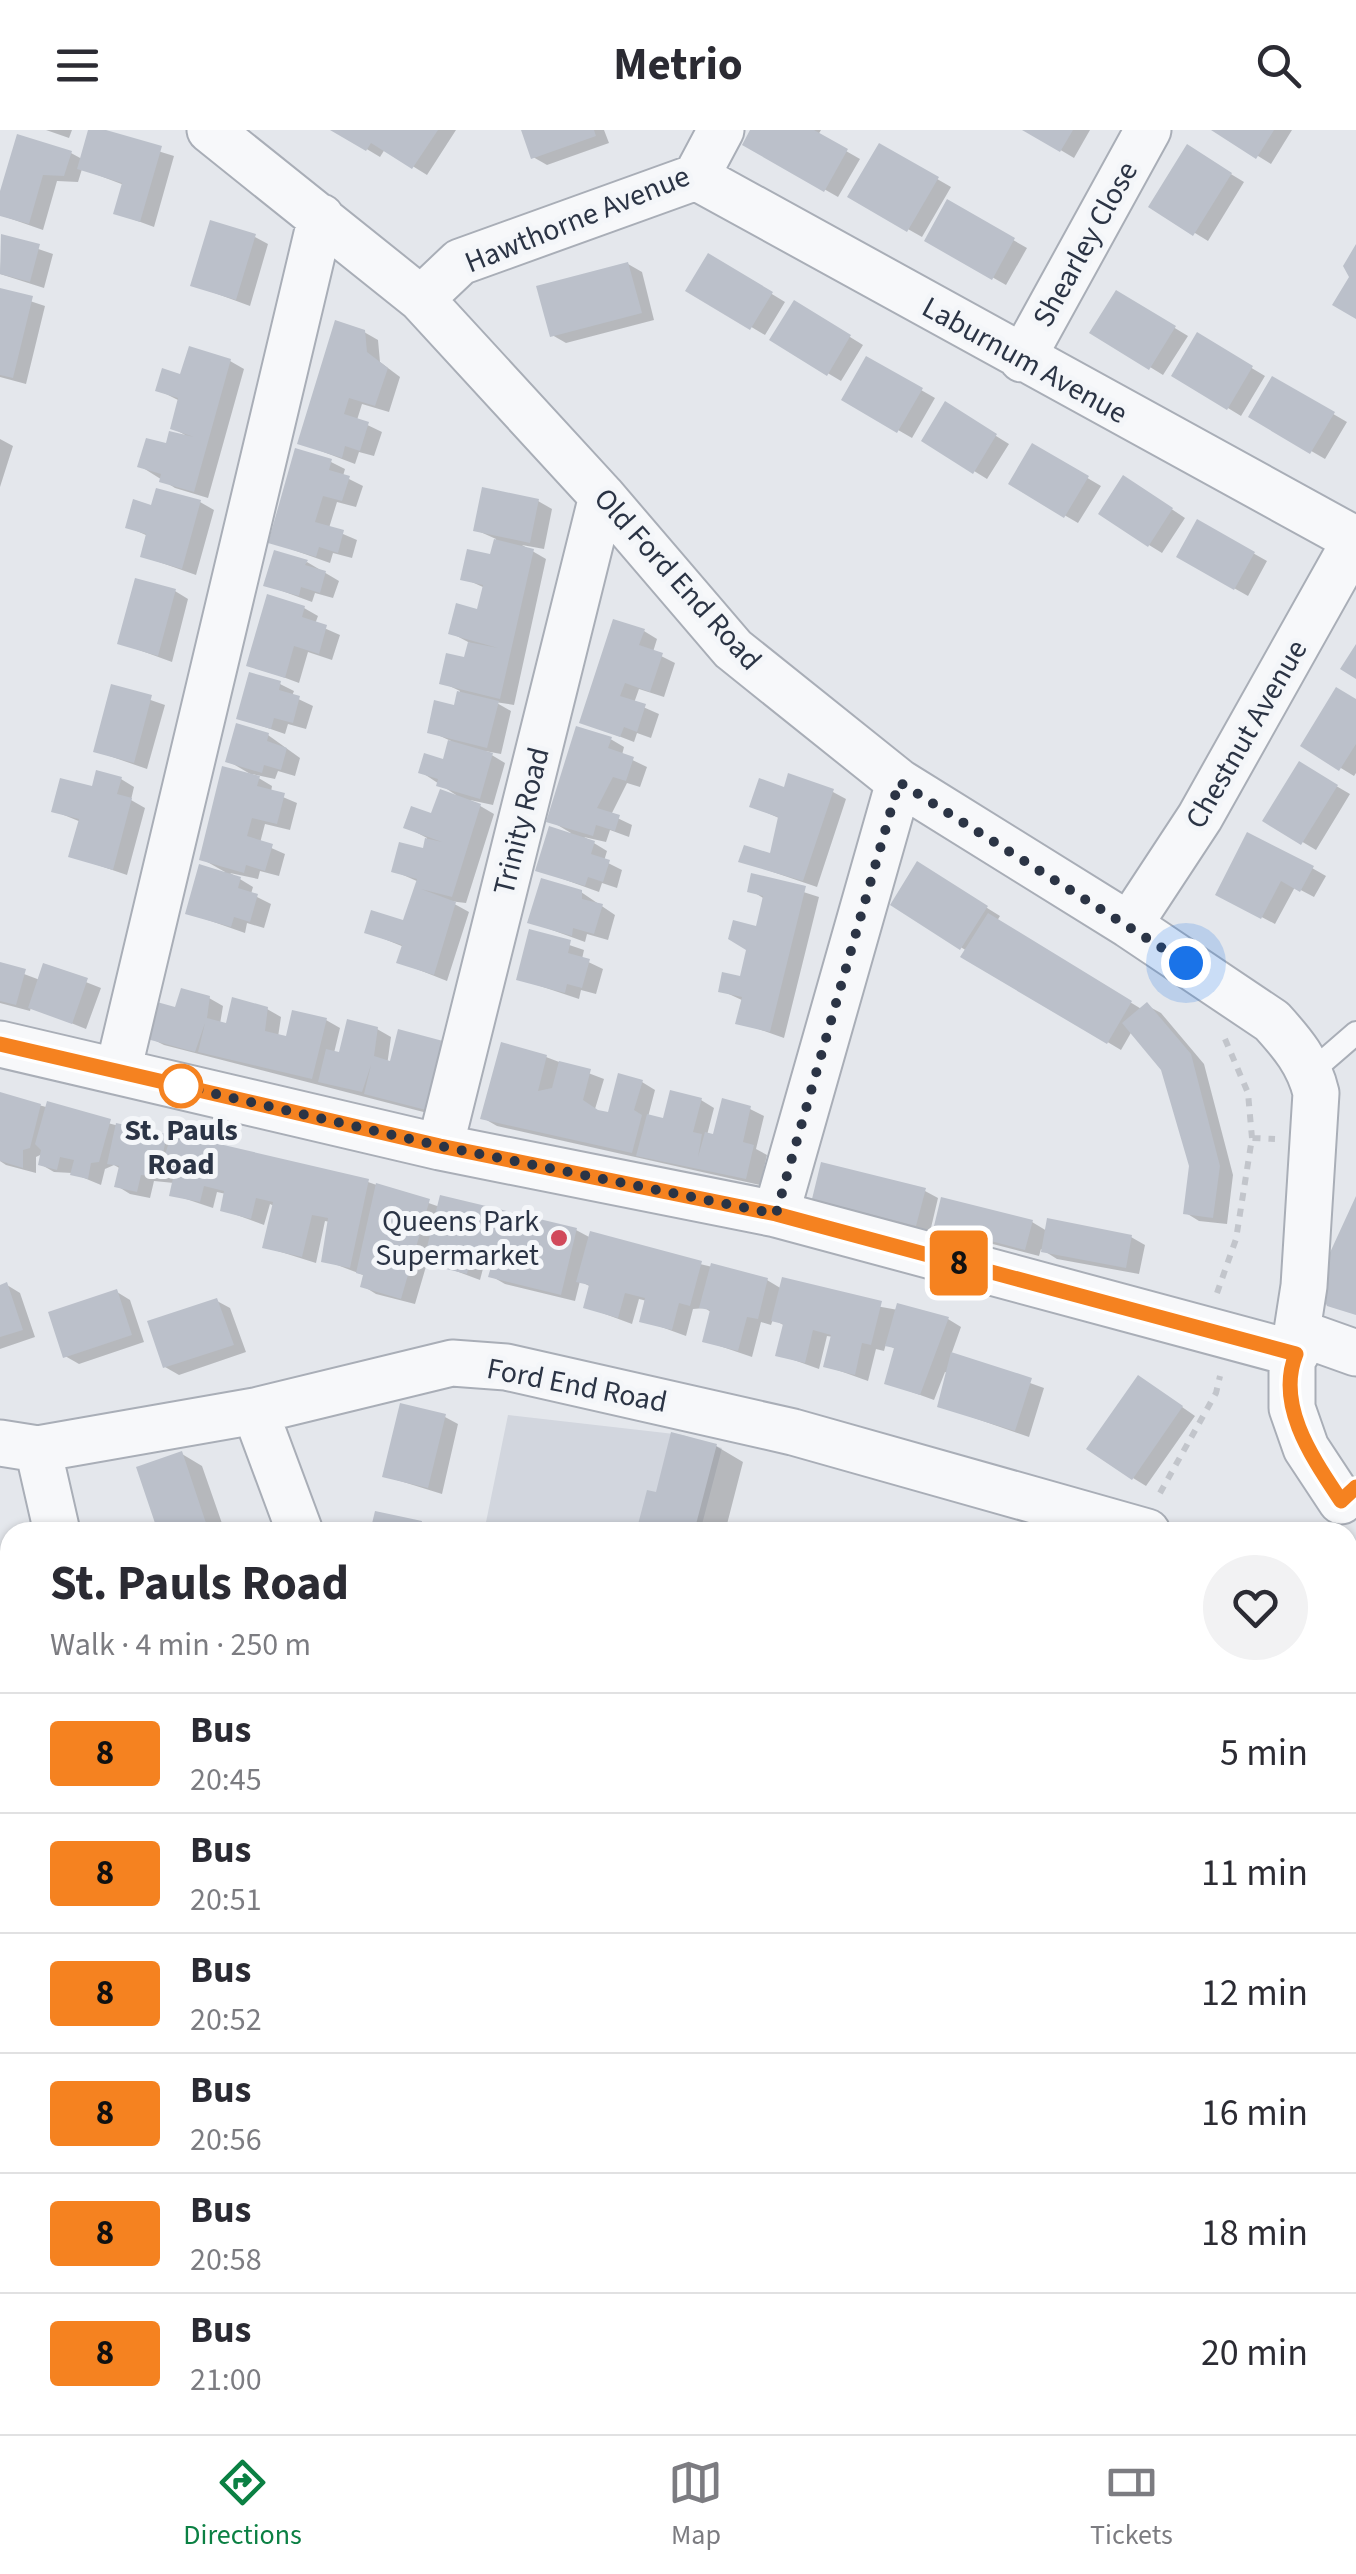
<!DOCTYPE html>
<html lang="en">
<head>
<meta charset="utf-8">
<style>
  body { margin:0; font-family:"Source Sans 3",sans-serif; background:#f2f2f3; color:#2b2b33; height:100vh; display:flex; flex-direction:column; font-size:38px; white-space:nowrap }
  * { box-sizing:border-box; margin:0 }
  p { font-size:32px; color:#7c7c81 }
  .icon { flex:none; width:55px; height:55px; fill:none; stroke:currentColor; stroke-width:2; stroke-linecap:round; stroke-linejoin:round }
  .map { position:relative; flex:1; overflow:hidden }
  .details { position:absolute; left:0px; top:1392px; width:1358px; height:912px; display:flex; flex-direction:column; background:#fff; border-radius:30px 30px 0 0; box-shadow:0 2px 8px #0004 }
  .details>* { flex:none }
  .badge { padding:0 20px; border-radius:8px; font-size:35px; line-height:65px }
  .you { position:absolute; width:50px; height:50px; margin:-25px; border:8px solid #fff; border-radius:50%; background:#1a73e8; box-shadow:0 0 0 15px #1a73e833 }
  .map>.badge { position:absolute; translate:-50% -50%; box-shadow:0 0 0 5px #fff }
  .round { display:grid; place-items:center; flex:none; width:105px; height:105px; border-radius:52px; background:#f2f2f3 }
  .headline { display:flex; align-items:center; justify-content:space-between; height:170px; padding:0 50px }
  h1 { font-size:48px; font-weight:700; line-height:75px }
  ul { padding:0; list-style:none }
  li { display:flex; align-items:center; gap:30px; height:120px; padding:0 50px; border-top:2px solid #e1e1e2 }
  li div { flex:1 }
  li b { display:block; font-size:38px }
  li em { font-style:normal }
  li .badge { min-width:110px; font-weight:700; text-align:center }
  header { display:flex; justify-content:space-between; align-items:center; height:130px; padding:0 50px; background:#fff; font-size:45px; font-weight:700 }
  .tab-bar { display:flex; justify-content:space-around; align-items:center; height:140px; border-top:2px solid #e1e1e2; background:#fff; font-size:28px; color:#7c7c81 }
  .tab-bar a { display:grid; justify-items:center; gap:5px }
  .tab-bar .on { color:#0b8043 }
  .map>svg:first-child { display:block }
  .built { fill:#d2d6de }
  .green { fill:#c9d6c5 }
  .shadow { fill:#0003 }
  .building { fill:#bbc0ca }
  .lines { fill:none; stroke-linecap:round; stroke-linejoin:round }
  .service-casing { stroke:#a9aeb7; stroke-width:26 }
  .minor-casing { stroke:#a9aeb7; stroke-width:49 }
  .path { stroke:#c2c5cb; stroke-width:6; stroke-dasharray:8 8; stroke-linecap:butt }
  .service { stroke:#f7f8fa; stroke-width:22 }
  .minor { stroke:#f7f8fa; stroke-width:45 }
  .line-casing { stroke:#fff; stroke-width:22 }
  .line { stroke:#f58220; stroke-width:15 }
  .walk { stroke:#2b3445; stroke-width:10; stroke-dasharray:0 18 }
  .stop-dot { fill:#fff; stroke:#f58220; stroke-width:5 }
  .poi-dot { fill:#d1495b; stroke:#f4f6f9; stroke-width:4 }
  .labels { text-anchor:middle; stroke-width:10; stroke-linejoin:round; paint-order:stroke }
  .street-label { font-size:30px; fill:#2b3445; stroke:#f4f6f9 }
  .stop-label { font-size:30px; font-weight:bold; fill:#2b3445; stroke:#f4f6f9 }
  .poi-label { font-size:30px; fill:#2b3445; stroke:#f4f6f9; text-anchor:end }
</style>
</head>
<body>
<header><svg class="icon" aria-label="menu" viewBox="0 0 24 24"><path d="M4 6h16M4 12h16M4 18h16"/></svg>Metrio<svg class="icon" aria-label="search" viewBox="0 0 24 24"><circle cx="10" cy="10" r="6"/><path d="M15 15l6 6"/></svg></header>
<div class="map">
<svg width="1356" height="2304" viewBox="0 0 1356 2304">
  <rect width="100%" height="100%" fill="#e4e7ec"/>
  <path class="built" d="M508,1285L683,1305L722,1318L700,1402H484Z
    M1348,2106L1356,2108V2304H907L909,2295H1348Z"/>
  <path class="green" d="M0,1959L10,1962V2295H567L600,2304H0Z
    M738,2295H860L858,2304H736Z"/>
  <path class="shadow" d="M46,0H72L69,8Z
    M90,0L174,26L154,97L116,83L124,55L82,39L78,52L57,51L43,100L0,85V70L71,23L82,29Z
    M335,0H456L427,45L385,19L380,27Z
    M524,0H604L609,13L547,35L533,27Z
    M753,0H821L818,5L860,29L838,67L745,14Z
    M1027,0H1090L1074,28Z
    M1216,0H1292L1271,34Z
    M880,16L951,57L922,107L851,67Z
    M1188,18L1244,52L1208,111L1151,76Z
    M948,73L1027,118L1006,155L927,110Z
    M3,107L53,124L44,158L0,144Z
    M255,107L268,114L250,176L193,155Z
    M709,126L785,172L765,205L689,160Z
    M628,134L642,142L654,190L566,213L552,205Z
    M0,161L45,176L26,254L0,247Z
    M1117,163L1188,206L1163,245L1093,202Z
    M795,173L863,215L841,251L772,210Z
    M364,202L378,210L380,232L400,247L389,282L362,274L357,290L382,302L374,326L359,322L355,334L300,313Z
    M1198,206L1265,246L1241,286L1174,245Z
    M867,229L935,268L912,308L844,269Z
    M230,231L244,239L208,368L175,358L140,336L168,316L171,304L185,305L173,298L180,271L158,260Z
    M1273,249L1347,292L1325,329L1251,286Z
    M946,275L1009,314L987,349L924,310Z
    M0,309L13,316L0,357Z
    M1033,316L1101,356L1078,393L1011,354Z
    M331,332L345,339L343,346L363,356L356,377L337,372L329,398L357,410L352,428L333,423L330,433L271,412Z
    M1137,356L1185,388L1162,423L1149,415Z
    M538,371L552,379L544,419L522,415L546,429L514,575L495,572L511,581L501,624L485,621L505,633L493,675L470,670L494,684L466,773L449,771L469,782L447,851L399,832L404,817L367,802L404,793L419,752L394,741L424,721L427,708L406,697L433,687L456,665L421,642L445,632L451,611L429,601L456,578L460,561L441,552L466,530L470,513L451,503L479,482L485,458L463,448L492,428L496,409L476,400Z
    M200,372L214,380L196,445L142,426L148,406L128,397L153,378Z
    M1198,392L1267,431L1248,466L1179,427Z
    M307,432L339,451L333,468L315,463L312,472L266,455Z
    M175,461L188,469L172,532L120,513Z
    M304,478L318,486L315,494L340,505L332,530L308,522L299,553L248,534Z
    M644,501L657,509L653,522L675,533L664,567L639,559L634,573L659,584L651,608L637,603L634,612L582,592Z
    M280,554L294,561L292,566L313,576L306,599L288,594L285,604L239,588Z
    M113,557L165,575L147,639L95,621Z
    M1356,572V643L1354,646L1303,615Z
    M268,605L300,628L295,646L278,641L275,649L252,644L272,656L271,662L297,673L290,700L265,694L260,713L285,724L279,746L260,741L258,749L230,743L253,757L251,764L271,774L264,798L247,793L245,803L188,783L225,742L202,729L252,645L228,631Z
    M607,607L624,617L622,625L647,637L640,657L627,653L611,685L632,695L629,707L610,700L606,712L584,707L607,721L604,731L622,740L617,758L602,753L599,762L538,740L571,703L549,690Z
    M1300,635L1350,664L1316,720L1266,690Z
    M121,649L134,657L131,670L145,678L127,745L71,726L81,692L54,681Z
    M785,660L833,662L846,669L817,757L741,731L772,726L781,689L752,676Z
    M918,735L1000,786L997,791L1143,880L1148,876L1161,883L1204,934L1233,1045L1227,1094L1199,1091L1186,1083L1192,1036L1164,939L1132,901L1121,920L964,827L967,821L893,775Z
    M1312,738L1326,746L1314,767L1295,757L1275,794L1218,764Z
    M753,746L819,767L784,908L738,892L744,871L720,860L741,849L757,799L765,769L750,760Z
    M581,762L615,785L608,810L587,804L585,812L530,792Z
    M531,802L584,820L582,829L603,839L596,864L581,860L579,869L519,849Z
    M0,835L40,850L45,836L101,858L86,899L31,877L30,881L0,873Z
    M209,868L223,876L220,894L228,896L267,879L281,887L278,907L288,909L326,890L340,898L334,923L341,925L377,899L391,907L386,943L442,913L456,921L439,986L164,915L150,908L177,880Z
    M546,927L604,949L595,979L609,986L642,952L655,960L648,987L665,991L701,970L714,978L707,1005L715,1006L750,979L764,986L756,1019L767,1025L760,1055L497,996L483,988Z
    M0,965L173,1010L174,1006L368,1052L440,1077L576,1100L591,1108L767,1150L782,1159L948,1189L961,1197L951,1225L1044,1258L1029,1307L940,1276L948,1243L945,1242L934,1270L887,1253L897,1220L886,1214L884,1221L876,1219L868,1251L826,1236L833,1207L827,1206L819,1239L777,1224L785,1196L773,1189L771,1195L761,1192L752,1227L705,1211L712,1183L705,1178L693,1179L686,1206L642,1190L647,1171L639,1169L632,1194L586,1177L591,1157L580,1151L575,1171L505,1154L491,1146L494,1133L485,1131L480,1150L437,1134L440,1121L432,1116L415,1174L376,1164L363,1156L366,1146L324,1130L330,1092L325,1091L316,1133L265,1117L274,1076L270,1074L264,1095L223,1080L226,1064L217,1062L213,1078L171,1064L174,1053L154,1051L150,1068L130,1064L117,1056L121,1039L114,1035L105,1039L101,1055L72,1043L54,1042L40,1034L42,1024L36,1027V1043L6,1035L0,1031Z
    M925,1061L938,1068L930,1102L828,1076L815,1068Z
    M1032,1092L1047,1101L1131,1107L1145,1115L1139,1144L1057,1129L1041,1119L1039,1126L950,1103L937,1095Z
    M7,1155L20,1163L35,1207L0,1219V1157Z
    M117,1162L130,1170L144,1212L79,1234L65,1226Z
    M217,1171L230,1178L246,1222L179,1245L165,1237Z
    M1152,1256L1195,1286L1146,1356L1133,1348Z
    M445,1287L458,1294L442,1364L384,1346Z
    M716,1316L743,1332L725,1402H638L648,1363L658,1365Z
    M182,1324L202,1336L225,1402H161L139,1338Z
    M377,1384L421,1393L435,1402H373Z
    M10,1547V1616L0,1619V1551Z
    M1348,1646L1356,1648V1705L1348,1702Z
    M1348,1711L1356,1715V1761L1348,1758Z
    M1348,1760L1354,1767L1351,1780L1356,1781V1807L1348,1805Z
    M1348,1853L1355,1857L1349,1874H1348Z
    M1348,2176L1356,2178V2274L1348,2272Z
    M685,2295H719L717,2304Z"/>
  <path class="building" d="M88,0H106L162,16L140,92L113,84L122,53L77,39Z
    M330,0H438L412,39L371,13L366,21Z
    M521,0H594L596,6L531,29Z
    M750,0H814L848,19L824,62L742,15Z
    M1022,0H1073L1060,22Z
    M1211,0H1274L1256,29Z
    M17,4L72,21L64,46L43,45L29,94L0,86V61Z
    M879,13L939,47L907,102L847,67Z
    M1187,14L1232,43L1193,106L1148,77Z
    M947,69L1015,108L992,150L924,111Z
    M210,90L256,104L236,170L190,156Z
    M1,104L40,114L30,152L0,144Z
    M1356,114V189L1332,175L1349,147L1343,136Z
    M708,123L773,162L750,200L685,161Z
    M628,132L642,183L550,207L536,156Z
    M0,158L33,166L13,248L0,245Z
    M1116,160L1176,196L1149,240L1089,203Z
    M794,170L851,205L827,246L769,210Z
    M335,190L365,200L367,222L388,238L375,276L349,268L344,284L369,292L360,321L345,316L342,328L297,314Z
    M1197,202L1253,236L1227,280L1171,246Z
    M189,216L231,229L194,362L159,352L161,344L137,337L146,308L166,313L169,301L194,307L170,299L178,268L155,261L162,238L180,244Z
    M866,226L923,258L897,303L841,270Z
    M1272,246L1335,282L1310,324L1248,287Z
    M945,271L997,304L973,344L921,311Z
    M1032,313L1089,346L1064,388L1008,354Z
    M295,318L332,329L329,340L350,346L342,371L323,366L315,392L344,400L338,423L319,417L316,427L268,413Z
    M1123,345L1173,378L1148,417L1098,384Z
    M482,357L539,369L530,413L473,401Z
    M156,358L201,370L182,439L140,427L146,404L125,398L133,369L151,375Z
    M1197,389L1255,422L1234,460L1176,427Z
    M494,409L534,419L500,569L439,554L446,523L464,527L468,512L498,518L448,504L456,473L477,479L483,455L460,450L467,419L490,424Z
    M274,420L308,430L305,435L326,441L320,463L301,457L299,466L263,456Z
    M135,448L176,459L158,526L117,514Z
    M267,464L305,476L302,487L327,495L319,524L294,516L285,548L246,536Z
    M613,489L645,499L639,515L663,523L650,562L625,553L620,566L646,574L637,602L624,597L620,607L579,593Z
    M1356,514V549L1340,539Z
    M249,542L281,551L279,560L300,566L293,593L274,588L271,599L236,589Z
    M111,554L152,565L134,633L93,622Z
    M1336,557L1356,569V614L1339,641L1300,616Z
    M457,561L499,571L487,618L427,603L434,570L454,575Z
    M236,593L269,603L267,611L287,618L281,640L264,635L262,643L225,632Z
    M576,596L612,607L608,618L634,627L626,651L613,647L597,678L620,685L615,701L596,695L593,706L546,692Z
    M448,610L493,623L480,669L436,656L438,649L418,643L424,623L443,629Z
    M1299,631L1338,655L1301,715L1262,691Z
    M222,636L260,646L257,656L285,663L277,694L252,688L247,706L273,714L265,741L246,735L244,743L199,730Z
    M96,640L122,647L117,664L132,668L113,740L68,727L79,689L51,682L60,648L92,656Z
    M788,643L834,659L803,751L738,732L744,715L770,723L778,687L749,677L759,648L784,657Z
    M440,659L481,674L452,767L421,759L456,772L434,845L396,833L402,815L364,803L371,780L403,790L417,749L391,742L399,712L423,718L425,708L442,712L403,698L411,676L431,683Z
    M549,696L595,711L591,724L610,730L603,752L588,747L585,756L535,741Z
    M1247,702L1314,736L1300,762L1281,751L1261,789L1215,765Z
    M917,731L988,776L960,820L890,775Z
    M199,734L241,747L238,758L258,764L250,792L234,787L231,797L185,784Z
    M751,743L806,756L770,902L735,894L742,867L718,862L722,842L740,846L746,820L728,809L733,790L756,796L763,766L747,762Z
    M541,748L582,760V769L603,774L594,804L573,798L572,806L527,793Z
    M988,783L1132,871L1107,914L960,827Z
    M529,799L571,810L568,823L590,829L582,858L567,854L565,863L516,850Z
    M0,832L26,839L16,875L0,871Z
    M43,833L88,848L72,894L28,878Z
    M181,858L210,866L207,888L226,893L232,867L268,877L265,901L286,906L292,880L327,888L312,949L198,922L205,893L195,922L147,909L157,872L175,877Z
    M1147,872L1191,924L1220,1036L1213,1088L1183,1084L1189,1036L1161,940L1122,893Z
    M347,889L378,897L374,926L390,931L398,899L443,911L426,980L364,964L371,935L362,962L318,952L326,919L339,922Z
    M501,912L547,925L538,961L552,958L559,931L591,939L583,970L598,980L608,982L618,943L643,950L634,980L642,985L632,1023L480,989Z
    M670,960L702,968L693,1002L702,1004L698,1027L705,1002L713,1004L722,968L751,976L743,1012L754,1015L746,1049L636,1026L647,984L663,988Z
    M0,962L41,974L30,1018L23,1020V1038L0,1031Z
    M47,971L111,989L99,1032L91,1033L88,1049L70,1045L74,1030L60,1027L57,1040L38,1035L41,1020L35,1014Z
    M116,993L167,1004L159,1043L172,1003L369,1049L350,1138L321,1132L328,1088L312,1085L302,1127L262,1118L273,1072L256,1068L251,1089L220,1081L224,1061L204,1056L200,1072L169,1066L173,1048L141,1045L137,1062L114,1057L119,1036L107,1034Z
    M821,1032L926,1058L916,1096L812,1069Z
    M376,1053L430,1069L401,1169L360,1157L363,1145L356,1143Z
    M440,1065L577,1098L561,1165L488,1147L493,1130L471,1125L467,1144L434,1136L438,1119L427,1117Z
    M1356,1066V1185L1327,1176L1316,1153Z
    M941,1067L1033,1090L1025,1120L934,1096Z
    M1047,1088L1132,1105L1126,1138L1041,1122Z
    M590,1101L702,1131L690,1176L679,1173L672,1200L639,1192L645,1168L625,1163L618,1188L583,1178L589,1155L576,1152Z
    M711,1133L768,1148L758,1189L747,1187L738,1221L702,1212L710,1180L699,1178Z
    M782,1147L882,1171L871,1215L862,1213L855,1245L823,1237L831,1205L813,1200L805,1233L775,1226L783,1194L771,1191Z
    M7,1152L23,1200L0,1207V1155Z
    M117,1159L132,1205L63,1228L48,1182Z
    M217,1168L234,1215L163,1238L147,1191Z
    M897,1173L949,1187L920,1265L884,1254L894,1218L885,1216Z
    M951,1222L1032,1248L1015,1301L937,1277Z
    M1138,1245L1183,1276L1132,1350L1086,1319Z
    M400,1273L446,1284L428,1358L382,1347Z
    M671,1302L717,1314L694,1402H636L647,1360L656,1362Z
    M182,1321L209,1402H158L136,1337Z
    M375,1381L422,1391L420,1402H370Z
    M1355,1489H1356V1569L1348,1567V1517Z
    M10,1545V1598L0,1601V1548Z
    M1348,1643L1356,1645V1692L1352,1702L1348,1700Z
    M1348,1728L1356,1730V1758L1348,1756Z
    M1348,1777L1356,1779V1805L1348,1802Z
    M0,1835L10,1838V1888L0,1886Z
    M1348,2173L1356,2175V2267L1348,2265Z"/>
  <g class="lines">
    <defs>
      <path id="service" d="M1311,942L1356,903
        M1348,2148L1356,2150
        M1007,2304H1032"/>
      <path id="minor" d="M210,0L421,169L602,366L733,519L899,652L1129,795L1272,891C1292,913 1309,933 1316,963L1304,1156L1292,1233V1278L1306,1318L1341,1371
        M696,47L1356,410
        M421,169L460,132L696,47L721,0
        M1022,229L1148,0
        M1129,795L1200,687L1356,409
        M0,914L440,1017L776,1084L1296,1224
        M118,941L321,87
        M440,1017L602,366
        M776,1084L899,652
        M1300,1203L1356,1223
        M255,1281L300,1402
        M0,1313L38,1319L255,1281L452,1233L506,1237L793,1302L1147,1402
        M38,1319L57,1402
        M1348,1438L1356,1440
        M0,1514L10,1511
        M0,1766L10,1768"/>
    </defs>
    <use href="#service" class="service-casing"/>
    <use href="#minor" class="minor-casing"/>
    <path class="path" d="M1225,909L1248,963L1252,1008
      M1217,1163L1236,1109L1252,1008L1275,1009
      M1160,1363L1216,1263L1220,1246
      M886,2304L889,2295"/>
    <use href="#service" class="service"/>
    <use href="#minor" class="minor"/>
  </g>
  <g class="lines">
    <defs>
      <path id="line" d="M0,914L440,1016L776,1084L1296,1224C1275,1276 1314,1330 1341,1371L1356,1357"/>
    </defs>
    <use href="#line" class="line-casing"/>
    <use href="#line" class="line"/>
    <path class="walk" d="M181,956L440,1016L776,1084L899,652L1186,833"/>
  </g>
  <circle class="stop-dot" cx="181" cy="956" r="20"/>
  <circle class="poi-dot" cx="559" cy="1108" r="10"/>
  <g class="labels">
    <g class="street-label">
      <text transform="translate(577 89) rotate(-22)" y="10">Hawthorne Avenue</text>
      <text transform="translate(1085 114) rotate(-61)" y="10">Shearley Close</text>
      <text transform="translate(1025 230) rotate(29)" y="10">Laburnum Avenue</text>
      <text transform="translate(678 449) rotate(48)" y="10">Old Ford End Road</text>
      <text transform="translate(1246 604) rotate(-60)" y="10">Chestnut Avenue</text>
      <text transform="translate(521 691) rotate(-76)" y="10">Trinity Road</text>
      <text transform="translate(577 1255) rotate(11)" y="10">Ford End Road</text>
    </g>
    <g class="stop-label">
      <text x="181" y="1010">St. Pauls<tspan x="181" dy="34">Road</tspan></text>
    </g>
    <g class="poi-label">
      <text x="539" y="1101">Queens Park<tspan x="539" dy="34">Supermarket</tspan></text>
    </g>
  </g>
</svg>
<div class="you" style="left:1186px;top:833px"></div>
<b class="badge" style="left:959px;top:1133px;background:#f58220;color:#111">8</b>
<section class="details">
<div class="headline"><div><h1>St. Pauls Road</h1><p>Walk · 4 min · 250 m</p></div><a class="round"><svg class="icon" aria-label="heart" viewBox="0 0 24 24"><path d="M12 20l-8-8c-3-5 5-10 8-4 3-6 11-1 8 4z"/></svg></a></div>
<ul>
<li><span class="badge" style="background:#f58220;color:#111">8</span><div><b>Bus</b><p>20:45</p></div><em>5 min</em></li>
<li><span class="badge" style="background:#f58220;color:#111">8</span><div><b>Bus</b><p>20:51</p></div><em>11 min</em></li>
<li><span class="badge" style="background:#f58220;color:#111">8</span><div><b>Bus</b><p>20:52</p></div><em>12 min</em></li>
<li><span class="badge" style="background:#f58220;color:#111">8</span><div><b>Bus</b><p>20:56</p></div><em>16 min</em></li>
<li><span class="badge" style="background:#f58220;color:#111">8</span><div><b>Bus</b><p>20:58</p></div><em>18 min</em></li>
<li><span class="badge" style="background:#f58220;color:#111">8</span><div><b>Bus</b><p>21:00</p></div><em>20 min</em></li>
</ul>
</section>
</div>
<nav class="tab-bar">
<a class="on"><svg class="icon" aria-label="directions" viewBox="0 0 24 24"><path d="M12 3l9 9-9 9-9-9zM9 14v-3h6M13 9l2 2-2 2"/></svg>Directions</a>
<a><svg class="icon" aria-label="map" viewBox="0 0 24 24"><path d="M3 6l6-2 6 2 6-2v14l-6 2-6-2-6 2zM9 4v14M15 6v14"/></svg>Map</a>
<a><svg class="icon" aria-label="tickets" viewBox="0 0 24 24"><path d="M3 7h18v10H3zM15 7v10"/></svg>Tickets</a>
</nav>
</body>
</html>
